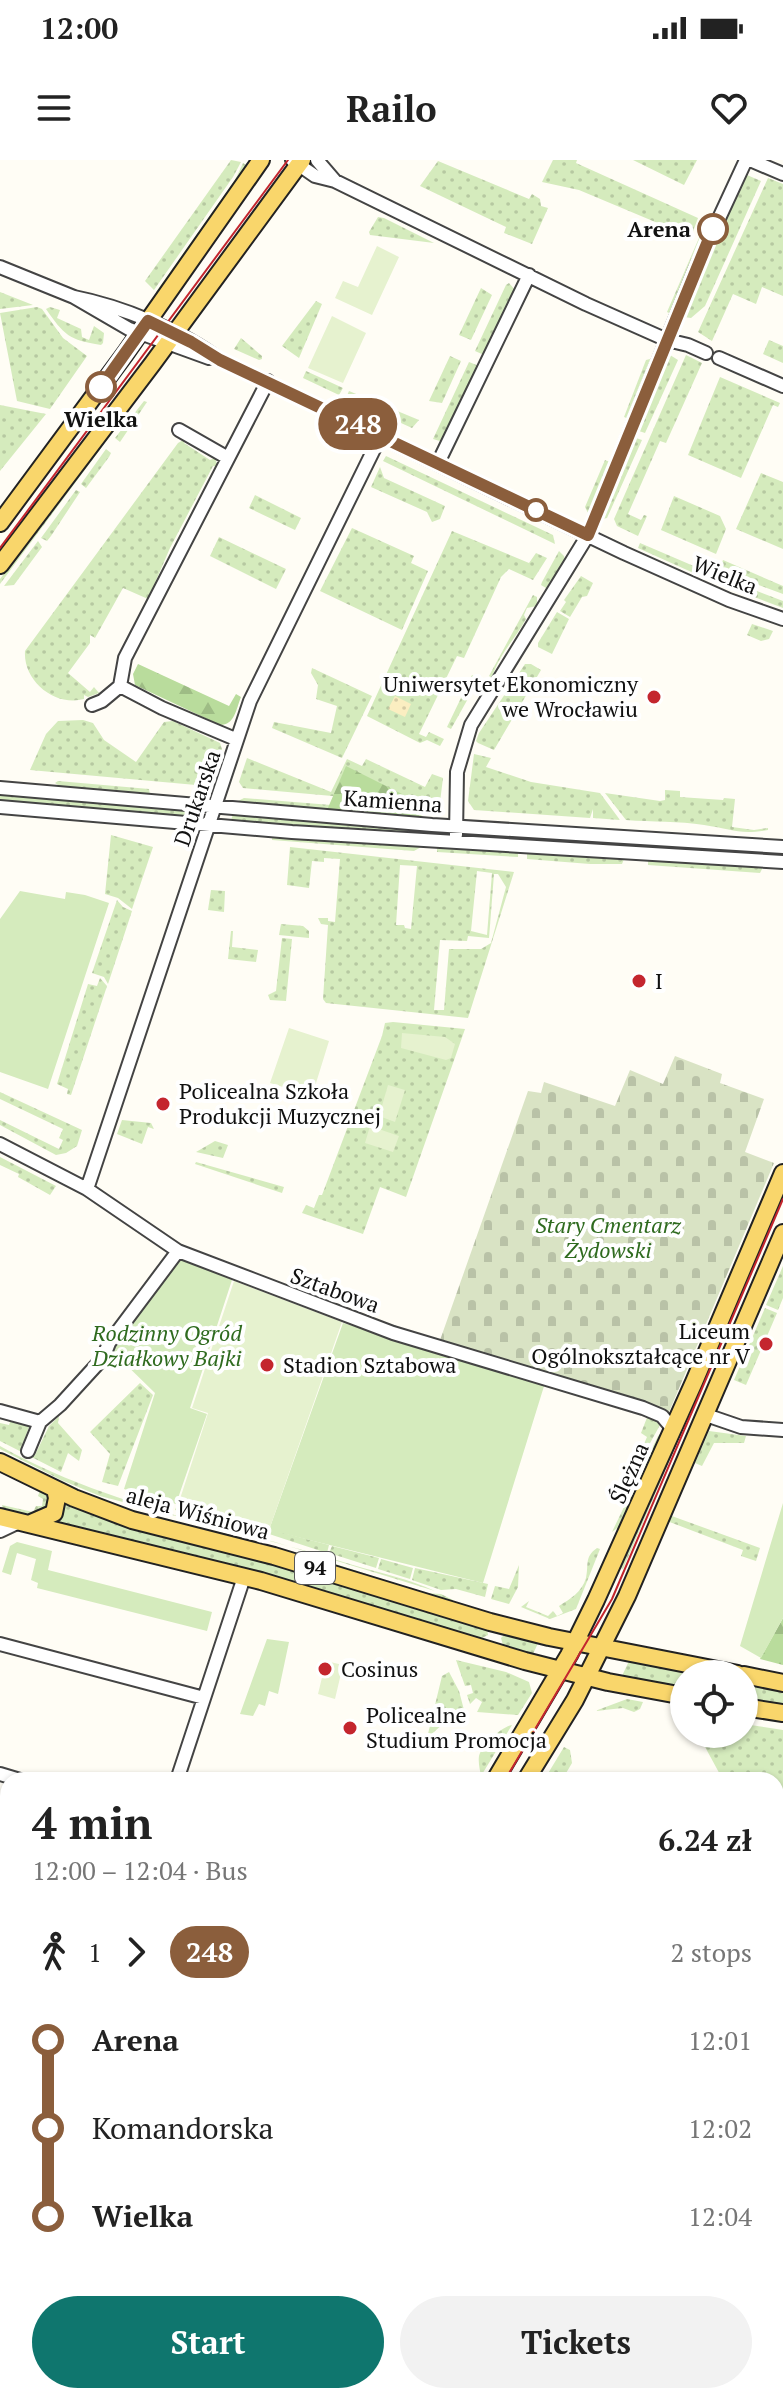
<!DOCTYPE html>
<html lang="en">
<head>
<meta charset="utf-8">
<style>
  body { margin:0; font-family:"PT Serif",serif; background:#f2f2f2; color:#222; height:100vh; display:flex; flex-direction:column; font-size:30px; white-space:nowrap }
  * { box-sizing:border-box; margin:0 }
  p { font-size:26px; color:#767676 }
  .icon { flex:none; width:44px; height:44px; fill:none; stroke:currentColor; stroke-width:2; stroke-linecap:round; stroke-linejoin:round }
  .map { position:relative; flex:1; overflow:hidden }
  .drawer { position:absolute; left:0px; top:1612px; width:784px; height:632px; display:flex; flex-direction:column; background:#fff; border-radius:24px 24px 0 0; box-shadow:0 2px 6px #0004 }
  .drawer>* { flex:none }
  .badge { padding:0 16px; border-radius:26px; font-size:28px; line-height:52px }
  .fabs { position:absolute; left:670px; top:1500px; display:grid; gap:16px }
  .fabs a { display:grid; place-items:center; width:88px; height:88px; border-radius:50%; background:#fff; box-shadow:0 2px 6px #0004; font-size:40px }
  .map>.badge { position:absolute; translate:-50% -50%; box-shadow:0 0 0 4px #fff }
  .legs { display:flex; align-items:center; gap:12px; height:88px; padding:0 32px; font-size:26px }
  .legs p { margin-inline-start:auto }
  .head { display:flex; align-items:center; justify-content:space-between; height:136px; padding:0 32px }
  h1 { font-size:44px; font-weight:800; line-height:60px }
  .button { display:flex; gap:16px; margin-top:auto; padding:16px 32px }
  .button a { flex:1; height:92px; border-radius:48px; background:#0f766e; color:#fff; font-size:32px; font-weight:800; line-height:92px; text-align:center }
  .button a+a { background:#f2f2f2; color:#222 }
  ul { padding:0 32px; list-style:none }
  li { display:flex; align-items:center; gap:28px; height:88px; font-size:30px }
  li i { display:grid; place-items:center; width:12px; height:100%; margin:0 10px; background:currentColor }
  li i::after { content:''; width:20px; height:20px; margin:-10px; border:6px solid; border-radius:50%; background:#fff }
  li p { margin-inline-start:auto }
  li:first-child i { background:linear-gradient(#0000 50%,currentColor 0) }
  li:last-child i { background:linear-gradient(currentColor 50%,#0000 0) }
  .status { display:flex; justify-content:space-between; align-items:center; height:56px; padding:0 40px; background:#fff; direction:ltr }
  .status svg { height:22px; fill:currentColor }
  header { display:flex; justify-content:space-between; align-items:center; height:104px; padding:0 32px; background:#fff; font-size:36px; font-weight:800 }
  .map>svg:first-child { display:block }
  .grass { fill:url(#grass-dots); fill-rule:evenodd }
  .forest { fill:url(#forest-firs) }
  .sand { fill:url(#sand-dots) }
  .cemetery { fill:url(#cemetery-stones) }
  .garden { fill:#d5ebbd }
  .pitch { fill:#e6f2cf }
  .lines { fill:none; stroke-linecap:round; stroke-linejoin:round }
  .minor-casing { stroke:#444; stroke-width:16 }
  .major-casing { stroke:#222; stroke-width:20 }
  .minor { stroke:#fff; stroke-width:12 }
  .major { stroke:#f9d66b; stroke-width:16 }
  .tram { stroke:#c4262e; stroke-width:2 }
  .line-1-casing { stroke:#fff; stroke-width:18 }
  .line-1 { stroke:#8b5e3c; stroke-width:12 }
  .stop-1-dot { fill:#fff; stroke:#8b5e3c; stroke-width:4 }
  .poi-dot { fill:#c4262e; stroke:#fff; stroke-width:3 }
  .labels { text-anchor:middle; stroke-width:8; stroke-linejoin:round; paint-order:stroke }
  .shield { fill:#fff; stroke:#585858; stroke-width:2 }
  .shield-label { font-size:20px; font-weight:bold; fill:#111 }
  .stop-label { font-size:22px; font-weight:bold; fill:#111; stroke:#fff; text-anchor:end }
  .street-label { font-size:22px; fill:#111; stroke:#fff }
  .poi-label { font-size:22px; fill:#111; stroke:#fff; text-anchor:start }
  .park-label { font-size:22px; font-style:italic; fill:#2f6b1f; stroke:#fff }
</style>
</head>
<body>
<div class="status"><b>12:00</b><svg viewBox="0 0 49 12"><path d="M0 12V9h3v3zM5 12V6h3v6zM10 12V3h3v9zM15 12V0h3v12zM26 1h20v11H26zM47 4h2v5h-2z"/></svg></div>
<header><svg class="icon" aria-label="menu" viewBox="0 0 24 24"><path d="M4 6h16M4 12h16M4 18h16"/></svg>Railo<svg class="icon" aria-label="heart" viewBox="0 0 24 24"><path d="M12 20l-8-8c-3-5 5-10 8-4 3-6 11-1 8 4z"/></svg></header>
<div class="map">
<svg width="783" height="2244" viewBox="0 0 783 2244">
  <defs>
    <pattern id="grass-dots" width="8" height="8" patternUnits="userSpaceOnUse" patternTransform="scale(2)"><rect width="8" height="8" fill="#d5ebbd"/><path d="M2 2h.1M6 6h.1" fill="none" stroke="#b6c8a1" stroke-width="1.8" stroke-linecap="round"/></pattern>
    <pattern id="forest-firs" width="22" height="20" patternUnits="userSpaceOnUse" patternTransform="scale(2)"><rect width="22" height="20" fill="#b9dc9c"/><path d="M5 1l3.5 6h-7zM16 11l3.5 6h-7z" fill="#9ebc85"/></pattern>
    <pattern id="sand-dots" width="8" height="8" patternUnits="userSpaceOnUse" patternTransform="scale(2)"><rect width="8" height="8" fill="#fbeec1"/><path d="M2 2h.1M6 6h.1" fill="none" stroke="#d6cba5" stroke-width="1.8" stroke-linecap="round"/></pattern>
    <pattern id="cemetery-stones" width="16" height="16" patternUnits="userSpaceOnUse" patternTransform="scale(2)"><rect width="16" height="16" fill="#d9e3c4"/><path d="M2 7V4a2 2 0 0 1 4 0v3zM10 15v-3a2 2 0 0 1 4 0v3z" fill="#b9c2a7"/></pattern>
  </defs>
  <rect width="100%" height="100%" fill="#fffdf5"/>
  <path class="grass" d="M231,0L241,2L233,17L161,120L154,130L145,121Z
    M553,0H577L576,3L698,58L691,77L579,30L542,22Z
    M633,0H697L684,25Z
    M438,1L529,39L532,34L540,39L541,46L548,48L532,84L504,73L506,67L420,26Z
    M243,3L249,7L159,134L156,132L235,20Z
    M747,15L761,21L705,146L691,158L684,157L718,74Z
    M768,18L783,24V136L762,127L756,144L733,134L712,181L698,172Z
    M378,57L384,58L434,83L370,75L369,72Z
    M702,71L705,72L671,154L667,152Z
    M509,123L515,130L484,195L475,191L506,125Z
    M481,128L492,135L471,180L459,175Z
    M0,132L33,145L0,149Z
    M316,141L322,144L299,198L282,186Z
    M37,147L42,149L63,178L87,196L50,249L17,241L0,153Z
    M50,147L60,150L57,158L81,169L82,177L89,180L94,166L104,173L103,183L101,185C69,180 64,175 46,149Z
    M241,178L262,196V199L259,200L234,189Z
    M769,180L783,186V203L763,194Z
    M670,195L678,200L645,273L639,271Z
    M686,195L702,203L666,283L660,281L628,354L641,360L644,355L647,356L638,376L617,366L614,359Z
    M450,196L461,201L442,243L429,241Z
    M650,199L651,202L629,259L624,257L646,200Z
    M469,202L479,206L443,282L433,279Z
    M306,211L343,228L339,235L303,218Z
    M720,217L780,243L778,247L773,245L741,318L688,295Z
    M349,231L419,260L412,268L346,238Z
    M144,241L147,242L120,282L115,278Z
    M0,245L46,254L0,311Z
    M116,268L0,424V419L108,275Z
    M636,278L642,280L607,358L603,359Z
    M185,279L184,283L210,300L215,298L218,307L213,306L170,388L148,439L123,428L95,478L90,475V483L68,513L90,532L94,527L99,533L88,537L84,535V539C55,547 23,521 25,491L178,283Z
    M106,289L111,293L109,297L86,328L81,324Z
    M386,296L553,375L555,384L383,301Z
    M605,300L610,302L588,353L585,347Z
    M380,307L384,318L445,346L440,359L432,362L427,352L371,327Z
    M761,313L783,322V389L736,369Z
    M76,330L80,332L51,376L47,381L41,378Z
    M255,335L301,358L295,370L249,348Z
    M674,336L720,356L726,369L716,394L661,370Z
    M352,368L414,396L411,403L428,411L402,470L320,431Z
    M452,371L529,403L536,393L547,398L533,420L509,409L501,417L464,498L457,496L419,574L426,577L429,572L444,579L440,586L427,580L420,583L367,556Z
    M219,377L286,409L276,429L210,396Z
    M38,381L42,387L14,425L4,426Z
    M640,383L710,413L707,419L638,388Z
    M559,391L564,396L565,402L546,428L541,425L542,422Z
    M723,400L783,426V434L719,410Z
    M713,414L783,441V448L710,420Z
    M581,416L593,423L587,436L582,437L570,457L560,451L566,442L564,440Z
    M533,435L537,437V446L527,448L524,455L526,459C516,478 498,495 492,518L489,516Z
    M557,452L569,459L552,494L538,487V483Z
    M752,464L773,471L769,479L761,481L747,475Z
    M525,504H531L541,510L494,590L478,583L476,581L479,573Z
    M312,508L372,536L342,598L272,568L274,562L331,573L337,546L316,539L318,525L311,513Z
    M472,515L479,519L451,569L447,567Z
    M83,560L93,563L104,580L136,602L164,562L173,561L220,583L222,589L211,622L207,626L30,610L46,574L58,561Z
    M474,594L491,598L486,607L531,622L600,633L620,660L593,658V649L590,658L474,650L468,641Z
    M247,598L331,632L347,599L362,606L366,599L425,627L432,614L443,618L440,642L433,645L243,628L239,622Z
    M58,621L149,629L150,635L63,628L55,623Z
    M665,630L680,631V637L723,640L724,638L735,639L732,667L754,670L768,668V670C739,675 732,669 704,665C679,661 652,662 626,660L605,633L660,641L665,640Z
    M0,632L196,649L194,659L0,642Z
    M244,638L417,652L426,659L247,644L238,641Z
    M233,653L445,670L447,674L440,677L231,661Z
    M463,673L783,691V696L763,697L470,679Z
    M272,674L423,686L414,691L272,680Z
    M111,675L153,687L132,749L118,738L105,734Z
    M437,686L518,691V697L437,692Z
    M290,687L514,712L468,858L326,843L323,839L328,765L321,764L318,758H328V761L335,762L340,699L324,698V702L312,701L309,728L287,725ZM400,705L417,706L411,769L405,768L404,765H396ZM477,711L492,713L487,775L471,771ZM494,714H498L506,727L491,783L481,789H449L444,850H434L440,780L467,781L468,776L489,778Z
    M527,692L622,698L624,699L622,704H590L527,699Z
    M648,700L763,707L760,713L648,705Z
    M211,730L225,731L224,752L208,750Z
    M117,740L123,747L132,751L108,824L104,817L92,813Z
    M281,764L303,766L309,771V778L279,775Z
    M231,771H233L232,787L258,790L256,802L228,799Z
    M282,778L292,779L286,841L270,840L268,835L276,831Z
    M100,818L107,826L71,935L67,934L68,929L57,924L88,824L97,826Z
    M393,862L465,869L406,1037L380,1027L363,1074L302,1053L306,1045L314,1048L319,1035H322L382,876L385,863Z
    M0,932L82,970L77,986L66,993L56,995L0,965V960L59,989L63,980L59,978L63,969L0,939Z
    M122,960L151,963L154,969L148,967L142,984L117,974Z
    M215,981L228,985L223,998L196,992Z
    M0,997L56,1026L50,1035L18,1017L19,1014L0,1005Z
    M196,1002L284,1027L282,1033L195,1004Z
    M783,1106V1138L778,1150L766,1145Z
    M765,1148L777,1153L746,1225L734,1220Z
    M140,1223L153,1235L118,1326L102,1322L110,1294L90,1272Z
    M695,1230L699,1232L623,1409L620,1408L621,1405Z
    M648,1255L660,1265L627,1325L620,1322L621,1320L627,1322L647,1277L641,1273Z
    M59,1256L58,1263L82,1290L79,1301L68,1293L61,1312L0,1281V1263L9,1265L11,1259L29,1267L21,1289L35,1295L49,1266Z
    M666,1268L620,1366L612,1372L658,1276Z
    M709,1271L746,1276L744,1283H714L702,1306L695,1303Z
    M0,1286C110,1348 234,1367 353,1405C380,1413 409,1419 435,1431L275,1382L100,1336L61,1320L0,1289Z
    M40,1330L50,1334L52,1345L32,1355L3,1349L2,1345L33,1352L36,1346H42L43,1339L38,1336Z
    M84,1334L136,1351L317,1398L425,1433L441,1434L453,1440V1443L144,1357L94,1341Z
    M61,1339L487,1469L488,1475L480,1479L51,1364Z
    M177,1345L329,1385L327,1393L263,1372L175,1350Z
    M669,1355L760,1388L756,1401L741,1396L743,1390L667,1361Z
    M332,1386L379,1398L376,1408L329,1393Z
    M597,1388L600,1389L576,1449L550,1459L521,1447L529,1441L526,1447L548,1456L553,1451L557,1456L563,1453L559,1446C570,1439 582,1432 586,1418C589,1405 584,1397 597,1388Z
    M381,1399L413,1408L410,1419L378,1409Z
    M519,1405L518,1427L509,1444L491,1439L495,1426L509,1429Z
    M415,1408L488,1424L485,1437L456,1429L441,1430L412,1420Z
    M506,1473L539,1481L533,1494L503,1485L501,1478Z
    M456,1500L506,1512L529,1522L532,1533L518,1555L477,1552L482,1542L476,1538L470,1544L467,1535L473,1533L471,1525L465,1526Z
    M629,1501L691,1514H684V1531L621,1518Z
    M449,1512L459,1531L464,1550L454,1560L451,1557L427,1578L442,1516Z
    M744,1525L783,1529V1548L744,1542Z
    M627,1539L643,1542L640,1549L634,1552L623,1548L595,1551Z
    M744,1564L783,1570V2244H579L581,2236H776V1620H723L698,1574H744Z
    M512,1565L481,1616C480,1610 478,1603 479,1596C482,1585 501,1567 512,1565Z
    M564,1587L570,1590L572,1603L562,1620H544Z
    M0,1657L8,1660V1740L0,1737L2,1685Z"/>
  <path class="forest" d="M138,504L229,546L236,534L241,537C236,549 235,565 220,565L135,525L133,514Z
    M346,606L420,643L419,657L327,650Z
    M783,1458V1505L760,1499Z"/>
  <path class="sand" d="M395,536L411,544L405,557L388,549Z"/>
  <path class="cemetery" d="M675,896L722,914L720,923L764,939L745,992L774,1003L669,1252L439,1183L528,931L541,933L544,922L615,946L630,910L663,924Z"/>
  <path class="garden" d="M20,731L65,739L66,732L85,735L109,743L48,929L0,912V759Z
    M184,1098L232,1120L190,1248L207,1254L176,1344L124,1329L155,1233L112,1191L178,1099Z
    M343,1163L479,1203L480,1206L545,1223L483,1423L269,1370Z
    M783,1343V1458L761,1498L740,1486Z
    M17,1382L52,1391L48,1410L212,1452L207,1471L37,1428L38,1423L31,1420L36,1399L17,1393L11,1415L2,1412L10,1386Z
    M267,1479L289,1482L278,1534L269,1531L265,1546L259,1544L253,1556L240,1554Z
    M8,2030V2119L0,2116V2040Z"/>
  <path class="pitch" d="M377,86L399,97L372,155L335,138L343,121L358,127Z
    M332,156L366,173L343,223L308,208Z
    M289,868L329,881L312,936L270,923Z
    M402,873L445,877L455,884L451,898L446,900L401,888Z
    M388,925L405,930L395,962L379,956Z
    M370,966L399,976L393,992L365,983Z
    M234,1121L342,1162L269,1370L178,1345L208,1253L192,1248Z
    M326,1501L343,1505L335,1539L318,1534Z"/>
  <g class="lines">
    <defs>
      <path id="minor" d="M292,0L315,16L335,21L586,144L667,180L688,185L706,193
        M317,0L335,21
        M750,0L783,14
        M0,107L74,137L129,169L209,198
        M74,137C120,146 183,171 220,200L624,393L729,440L783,459
        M719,198L783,226
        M179,270L228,298
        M438,303L529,115
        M120,526L162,548L233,578
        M92,545L102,541L120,526L125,498L268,221
        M0,628L432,665L783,687
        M0,647L292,672L783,702
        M456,675L457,612L471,565L588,375L696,108L746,0
        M0,984L87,1029L178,1091L393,1173L643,1248L662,1256L673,1269
        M87,1029L250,541L381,275
        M0,1251L40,1262L28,1291
        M706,1255L741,1267L783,1270
        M40,1262L60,1245L103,1198L109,1183L178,1091
        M0,1371L19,1362
        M0,1484L204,1538
        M0,1614L20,1620
        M177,1620L244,1417
        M0,1749L8,1752
        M0,1870L8,1873
        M776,1914L783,1915
        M0,1989L8,1992
        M0,2154L2,2155
        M246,2236L263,2244
        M113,2244H116"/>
      <path id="major" d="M0,363L125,194L261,0
        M0,405L153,203L302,0
        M0,1302L74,1338L132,1360L274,1396L490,1462L549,1477L738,1514
        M0,1357L261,1421L525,1501L608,1522L684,1536
        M31,1363L54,1353L57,1338L55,1329
        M744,1515L783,1523
        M744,1547L783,1553
        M495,1620L569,1495L596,1440L694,1222L783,1013
        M526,1620L575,1540L627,1436L783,1073
        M125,2244L130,2236
        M151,2244L156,2236"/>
    </defs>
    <use href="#minor" class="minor-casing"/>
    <use href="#major" class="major-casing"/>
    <use href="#minor" class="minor"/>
    <use href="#major" class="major"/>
    <path class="tram" d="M0,388L288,0
      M505,1620L612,1439L783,1039
      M141,2244L146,2236"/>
  </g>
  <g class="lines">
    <defs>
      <path id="line-1" d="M101,227L148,161L191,182L220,200L588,375L713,69"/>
    </defs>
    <use href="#line-1" class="line-1-casing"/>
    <use href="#line-1" class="line-1"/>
  </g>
  <g class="stop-1-dot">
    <circle cx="713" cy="69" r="14"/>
    <circle cx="101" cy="227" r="14"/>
    <circle cx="536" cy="350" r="10"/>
  </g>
  <g class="poi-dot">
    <circle cx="654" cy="537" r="8"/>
    <circle cx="639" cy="821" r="8"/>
    <circle cx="163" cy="944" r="8"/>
    <circle cx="766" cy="1184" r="8"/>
    <circle cx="267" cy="1205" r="8"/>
    <circle cx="325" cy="1509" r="8"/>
    <circle cx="350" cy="1568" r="8"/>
  </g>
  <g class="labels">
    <rect class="shield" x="295" y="1392" width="40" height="32" rx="6"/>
    <g class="shield-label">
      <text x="315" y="1415">94</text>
    </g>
    <g class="stop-label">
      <text x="691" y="77">Arena</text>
      <text x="101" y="267" text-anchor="middle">Wielka</text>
    </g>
    <g class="street-label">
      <text transform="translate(725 415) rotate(22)" y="8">Wielka</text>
      <text transform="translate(197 638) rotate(-71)" y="8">Drukarska</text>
      <text transform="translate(393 641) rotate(4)" y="8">Kamienna</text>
      <text transform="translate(335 1130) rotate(20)" y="8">Sztabowa</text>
      <text transform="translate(629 1313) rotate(-66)" y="8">Ślężna</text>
      <text transform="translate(198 1353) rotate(15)" y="8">aleja Wiśniowa</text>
    </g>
    <g class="poi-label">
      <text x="638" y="532" text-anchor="end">Uniwersytet Ekonomiczny<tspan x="638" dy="25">we Wrocławiu</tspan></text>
      <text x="655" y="829">I</text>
      <text x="179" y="939">Policealna Szkoła<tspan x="179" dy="25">Produkcji Muzycznej</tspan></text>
      <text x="750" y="1179" text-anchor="end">Liceum<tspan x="750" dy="25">Ogólnokształcące nr V</tspan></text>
      <text x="283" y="1213">Stadion Sztabowa</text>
      <text x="341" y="1517">Cosinus</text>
      <text x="366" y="1563">Policealne<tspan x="366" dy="25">Studium Promocja</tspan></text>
    </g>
    <g class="park-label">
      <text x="608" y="1073">Stary Cmentarz<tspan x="608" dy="25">Żydowski</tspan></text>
      <text x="167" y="1181">Rodzinny Ogród<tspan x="167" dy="25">Działkowy Bajki</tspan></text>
    </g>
  </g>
</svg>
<div class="fabs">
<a><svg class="icon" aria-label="locate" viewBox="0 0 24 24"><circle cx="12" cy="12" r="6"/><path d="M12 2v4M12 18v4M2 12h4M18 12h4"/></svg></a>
</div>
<b class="badge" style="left:358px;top:264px;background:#8b5e3c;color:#fff">248</b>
<section class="drawer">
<div class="head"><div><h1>4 min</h1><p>12:00 – 12:04 · Bus</p></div><b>6.24 zł</b></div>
<div class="legs"><svg class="icon" aria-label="walk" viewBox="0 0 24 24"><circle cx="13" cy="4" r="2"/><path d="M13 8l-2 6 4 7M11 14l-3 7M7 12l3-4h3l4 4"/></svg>1<svg class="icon" aria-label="forward" viewBox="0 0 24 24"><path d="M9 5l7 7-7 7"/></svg><b class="badge" style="background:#8b5e3c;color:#fff">248</b><p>2 stops</p></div>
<ul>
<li><i style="color:#8b5e3c"></i><b>Arena</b><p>12:01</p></li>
<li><i style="color:#8b5e3c"></i><span>Komandorska</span><p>12:02</p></li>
<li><i style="color:#8b5e3c"></i><b>Wielka</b><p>12:04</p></li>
</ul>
<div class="button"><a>Start</a><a>Tickets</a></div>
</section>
</div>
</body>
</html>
